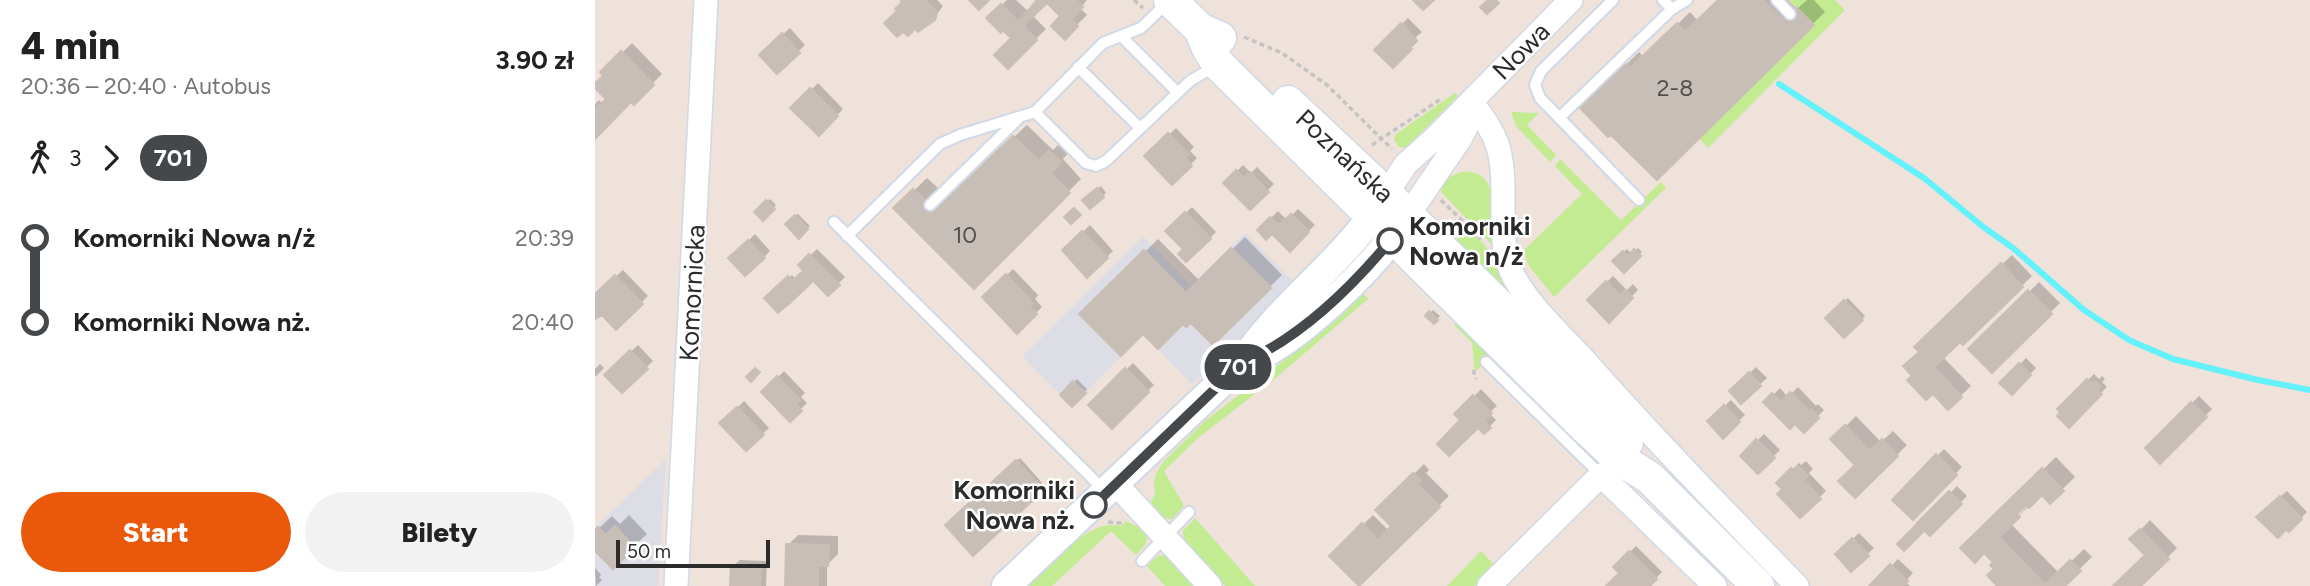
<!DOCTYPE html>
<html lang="pl">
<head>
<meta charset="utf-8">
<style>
  body { margin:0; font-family:Figtree,sans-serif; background:#f2f2f2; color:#222; height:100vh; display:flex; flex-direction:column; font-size:26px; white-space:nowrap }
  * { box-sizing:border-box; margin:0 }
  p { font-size:23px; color:#767676 }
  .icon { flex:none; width:38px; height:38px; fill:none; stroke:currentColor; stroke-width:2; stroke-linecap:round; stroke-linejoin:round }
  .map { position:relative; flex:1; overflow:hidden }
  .side { display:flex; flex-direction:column; background:#fff; width:595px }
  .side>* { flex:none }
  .badge { padding:0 14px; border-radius:23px; font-size:24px; line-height:46px }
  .scale { position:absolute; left:21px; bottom:18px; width:154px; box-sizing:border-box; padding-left:7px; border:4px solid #2b2b2b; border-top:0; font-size:19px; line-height:24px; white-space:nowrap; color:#2b2b2b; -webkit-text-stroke:5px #fff; paint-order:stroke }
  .map>.badge { position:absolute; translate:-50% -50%; box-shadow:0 0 0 4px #fff }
  .legs { display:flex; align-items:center; gap:10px; height:77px; padding:0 21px; font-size:23px }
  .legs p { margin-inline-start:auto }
  .overview { display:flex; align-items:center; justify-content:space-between; height:119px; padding:0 21px }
  h1 { font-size:38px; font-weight:800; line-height:52px }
  .action { display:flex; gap:14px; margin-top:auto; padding:14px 21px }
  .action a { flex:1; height:80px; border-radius:42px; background:#ea580c; color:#fff; font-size:28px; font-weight:800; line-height:80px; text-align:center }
  .action a+a { background:#f2f2f2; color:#222 }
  ul { padding:0 21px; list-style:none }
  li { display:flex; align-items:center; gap:24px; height:84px; font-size:26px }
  li i { display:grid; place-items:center; width:10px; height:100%; margin:0 9px; background:currentColor }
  li i::after { content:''; width:18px; height:18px; margin:-9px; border:5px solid; border-radius:50%; background:#fff }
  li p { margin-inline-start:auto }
  li:first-child i { background:linear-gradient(#0000 50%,currentColor 0) }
  li:last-child i { background:linear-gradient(currentColor 50%,#0000 0) }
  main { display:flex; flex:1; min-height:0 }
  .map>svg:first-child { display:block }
  .industrial { fill:#dddde6 }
  .green { fill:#c2eb92 }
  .shadow { fill:#0003; fill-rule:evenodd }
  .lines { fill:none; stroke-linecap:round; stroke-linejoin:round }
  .stream { stroke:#63f1fb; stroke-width:6 }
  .building { fill:#c6beb7; stroke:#cabeb5; stroke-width:2 }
  .service-casing { stroke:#d0d9e5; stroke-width:14 }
  .minor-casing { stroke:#d0d9e5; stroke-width:26 }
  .tertiary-casing { stroke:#d0d9e5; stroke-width:32 }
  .secondary-casing { stroke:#d0d9e5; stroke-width:35 }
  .path { stroke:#c4c4c4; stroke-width:3.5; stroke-dasharray:5 3.5; stroke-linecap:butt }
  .service { stroke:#fff; stroke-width:10 }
  .minor { stroke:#fff; stroke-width:23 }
  .tertiary { stroke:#fff; stroke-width:28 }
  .secondary { stroke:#fff; stroke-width:32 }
  .line-1-casing { stroke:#fff; stroke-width:16 }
  .line-1 { stroke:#45484a; stroke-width:10 }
  .stop-1-dot { fill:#fff; stroke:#45484a; stroke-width:3.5 }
  .labels { text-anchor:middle; stroke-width:5; stroke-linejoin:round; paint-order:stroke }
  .number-label { font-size:23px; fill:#52504e }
  .street-label { font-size:26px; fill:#2b2b2b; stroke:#fff }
  .stop-label { font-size:26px; font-weight:bold; fill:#2b2b2b; stroke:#fff; text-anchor:start }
</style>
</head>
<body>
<main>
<section class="side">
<div class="overview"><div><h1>4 min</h1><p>20:36 – 20:40 · Autobus</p></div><b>3.90 zł</b></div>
<div class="legs"><svg class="icon" aria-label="walk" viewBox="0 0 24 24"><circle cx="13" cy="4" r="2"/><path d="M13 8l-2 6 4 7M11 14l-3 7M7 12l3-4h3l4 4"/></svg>3<svg class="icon" aria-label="forward" viewBox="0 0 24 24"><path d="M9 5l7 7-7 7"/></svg><b class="badge" style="background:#45484a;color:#fff">701</b></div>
<ul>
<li><i style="color:#45484a"></i><b>Komorniki Nowa n/ż</b><p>20:39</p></li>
<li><i style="color:#45484a"></i><b>Komorniki Nowa nż.</b><p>20:40</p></li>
</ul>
<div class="action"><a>Start</a><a>Bilety</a></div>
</section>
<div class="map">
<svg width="1715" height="586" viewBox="0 0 1715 586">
  <rect width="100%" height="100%" fill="#eee2db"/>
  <path class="industrial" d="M650,233L700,283L597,385L548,334L477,407L427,357L548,236L595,285Z
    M71,459L63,586H0V528Z"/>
  <path class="green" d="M1194,0H1240L1250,10L1113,148L1104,138L1218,25Z
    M860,93L863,96L815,144L808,148L803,146L799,139L801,134Z
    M916,112L944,113L932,125L961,155L955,162L921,126Z
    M965,159L1026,220L1066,182L1071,188L959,297L934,266L928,251L987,194L960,166Z
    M866,172C907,167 898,219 898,246L847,193L845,186L852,178Z
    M868,233C891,232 912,280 923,298L918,302L858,244Z
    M768,293L773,299L683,376L603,438L569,471L589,506L577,519L566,518L556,502L560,494L559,483L561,473L570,460L610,421L735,325Z
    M861,323L895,345L897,356L880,372L877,343L859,325Z
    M600,518L660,586H630L589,541L588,531Z
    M531,521L546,528L553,536L550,545L541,555L516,531L457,586H434C457,565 492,518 526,526Z
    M886,551L900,566L880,586H852Z
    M570,555L574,556L602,586H570L552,566L563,556Z"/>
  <path class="shadow" d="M307,0H342L348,6L339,18L304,11Z
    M412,0H421L434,12L445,0H492L485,8L492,15L470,37L468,16L452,0L437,15L451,29L413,67L419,38L394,18Z
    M1125,0H1193L1202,9L1212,0H1219L1230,12L1062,177L988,108L1044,52L1049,57L1095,12L1103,21Z
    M813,18L827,32L820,38L823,41L798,66L782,50Z
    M195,28L210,45L182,72L166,55Z
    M37,43L67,74L39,102L37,100L0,136V104L4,100L8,104L13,99L0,86L10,76L7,73Z
    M223,83L248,109L224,134L198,108Z
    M432,125L458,150L468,140L477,149L468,159L486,179L379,287L301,208L332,178L354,198Z
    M581,128L599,147L595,151L602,158L577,183L552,156Z
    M648,165L656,173L662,167L679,184L655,208L631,183Z
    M506,186L511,193L495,206L490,200Z
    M175,199L181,205L168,219L162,212Z
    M597,207L621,232L615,238L590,249L573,231Z
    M703,209L720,225L695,249L677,231L664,230L683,211L692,220Z
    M203,214L215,226L204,236L192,224Z
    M495,225L518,251L493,275L469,250Z
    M160,234L175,251L151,274L136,258Z
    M650,237L687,275L618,342L596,320L548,332L487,314L563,239L605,281Z
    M1043,248L1047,252L1029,270L1020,261L1032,249L1037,254Z
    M222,249L250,277L233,294L218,279L183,311L172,298L197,275L201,280L210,271L205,265Z
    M1417,255L1437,276L1368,343L1365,339L1347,356L1376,386L1353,408L1319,376L1326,351L1321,347Z
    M418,269L443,295L440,299L447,307L422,331L390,297Z
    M28,270L53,296L21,327L7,313L0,317V296Z
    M1018,276L1032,290L1038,284L1043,290L1014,320L994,300Z
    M1444,282L1465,303L1397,371L1376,349Z
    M1253,298L1270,316L1249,336L1232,318Z
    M838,310L845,316L839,322L832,316Z
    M43,345L58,361L27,391L11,375Z
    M1431,358L1441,368L1417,393L1407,383Z
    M538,363L559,385L517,426L496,405Z
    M5,364L9,368L0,377V369Z
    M1161,367L1172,378L1146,402L1136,391Z
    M189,371L210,393L206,397L212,403L195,420L169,392Z
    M1499,374L1504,379L1507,376L1510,379L1507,382L1512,387L1474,425L1464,409Z
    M482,379L492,389L477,405L467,395Z
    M1203,387L1221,406L1223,404L1229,410L1209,430L1200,422L1171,402L1185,388L1193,397Z
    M886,389L902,406L894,413L901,420L889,432L883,425L868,420L862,414Z
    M1604,396L1617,409L1565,462L1552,448Z
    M1136,400L1150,415L1128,436L1114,421Z
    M149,401L174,428L151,449L127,423Z
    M1261,416L1286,442L1298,431L1312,445L1260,496L1263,464L1238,439Z
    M1169,434L1185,450L1163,472L1147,456Z
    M1349,449L1367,467L1318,518L1300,500Z
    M1461,457L1480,477L1455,501L1447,493L1416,524L1464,573L1489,549L1497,557L1467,586H1404L1400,562L1389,551L1368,548ZM1430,504H1435L1417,522L1415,519Z
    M425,458L450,486L378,553L352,525Z
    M1211,461L1218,469L1214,473L1231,491L1205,516L1184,483L1204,463L1206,465Z
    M829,464L834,470L831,473L854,496L764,584L736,556L778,515L794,531L798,526L782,510Z
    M475,486H477L478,493L473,496L472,489Z
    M1362,486L1372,496L1335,533L1330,528L1309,548L1305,544Z
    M1692,491L1712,512L1694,530L1670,510Z
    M34,515L52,534L18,566L0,549V532L17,516L25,524Z
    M1555,520L1582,548L1544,586H1521L1552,555L1537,539Z
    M1264,533L1279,548L1256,570L1242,554Z
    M203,535L243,536V554L232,565V586H192L193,545Z
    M1041,546L1067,572L1053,586H1014L1027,573L1020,567Z
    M1303,559L1318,573L1310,582L1315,586H1277Z
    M145,560L172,561L171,586H137L138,566Z
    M0,568L6,575L4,577L7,580L1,586Z"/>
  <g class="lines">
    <path class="stream" d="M1184,84L1329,178L1387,226L1418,248L1489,310L1534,340L1578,359L1663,380L1715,390"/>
  </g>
  <path class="building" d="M306,0H330L342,13L340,20L323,32L320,29L313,36L308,32L302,37L289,23L302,11L300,9L306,3Z
    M374,0H394L384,10Z
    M442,0H481L488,7L476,19L483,26L470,40L456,26L465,16L452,3L428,26L442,40L413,69L399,55L416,38L408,30L406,33L391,18L406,4L423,22Z
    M818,0H839L828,10Z
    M893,0H901L904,3L892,14L885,7Z
    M1123,0H1168L1189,21L1202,8L1219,25L1062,180L1016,135L1013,137L985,108L1030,63L1035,68L1082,23L1090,32Z
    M806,23L821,39L815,46L817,49L798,68L779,50Z
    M187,33L205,53L182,74L164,55Z
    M26,51L59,85L39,105L36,102L0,139V109L11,99L0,88V83L8,76L5,72Z
    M215,88L243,116L224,136L195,108Z
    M573,133L594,154L590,158L597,166L577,185L549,156Z
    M418,136L444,161L454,151L466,162L456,173L475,193L379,289L298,208L318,189L340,210Z
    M641,170L649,178L655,172L674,192L655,210L628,183Z
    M502,188L509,197L495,209L487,200Z
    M171,200L180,209L168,221L159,212Z
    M479,208L486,215L476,224L469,217Z
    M590,212L616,239L591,262L583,254L588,249L570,231Z
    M696,214L714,232L695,252L677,234L671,240L662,230L675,217L684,225Z
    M200,215L213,229L204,239L190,224Z
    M487,231L513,258L492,278L467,250Z
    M153,240L170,258L150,276L133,258Z
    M636,248L676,288L618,345L596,323L591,327L588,324L563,349L548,334L526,356L484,314L549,250L591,293Z
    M1039,249L1046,256L1029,273L1017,261L1028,251L1033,256Z
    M214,254L245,285L233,296L203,265Z
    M1406,263L1428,287L1368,345L1365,342L1339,367L1367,397L1353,410L1338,394L1331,400L1312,380L1317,376L1308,366L1324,352L1319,347Z
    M207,272L217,282L196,302L181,287L193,276L197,281Z
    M411,274L438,303L434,306L442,314L422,334L387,297Z
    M20,275L48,304L21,330L7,315L0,319V294Z
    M1011,281L1025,295L1030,290L1038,298L1014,323L992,300Z
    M181,287L195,303L183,313L169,298Z
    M1433,290L1457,314L1397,373L1373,349Z
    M1249,300L1268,320L1249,338L1230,318Z
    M834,311L843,320L839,324L830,316Z
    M35,350L53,369L27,393L9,375Z
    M1424,363L1436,375L1417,395L1404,383Z
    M160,368L165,372L156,382L151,377Z
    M530,368L554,392L517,429L493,405Z
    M1154,372L1166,386L1146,404L1134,391Z
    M182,376L205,400L201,404L207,411L195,422L166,392Z
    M1492,379L1497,384L1500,381L1505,386L1502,389L1507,394L1474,428L1462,416L1465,412L1462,409Z
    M478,381L491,393L477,407L465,395Z
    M1195,392L1214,411L1216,409L1224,418L1209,433L1200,424L1195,429L1168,402L1177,393L1186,402Z
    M878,395L897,413L889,421L896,428L889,434L883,428L854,456L842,444L865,420L859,414Z
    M1596,402L1612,417L1565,464L1550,448Z
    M1129,405L1145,422L1128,439L1112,421Z
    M142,407L169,435L151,451L124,423Z
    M1250,425L1275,451L1287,439L1303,456L1260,498L1243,481L1260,465L1235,439Z
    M1161,439L1180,458L1163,474L1145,456Z
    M1341,454L1362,475L1318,520L1297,500Z
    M421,460L449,490L378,556L350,525Z
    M1203,466L1213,476L1209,480L1226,499L1205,518L1182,494L1187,489L1181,483L1196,468L1198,470Z
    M1447,468L1469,491L1455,504L1447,495L1434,508L1431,506L1422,514L1425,517L1404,537L1450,585L1475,560L1486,571L1470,586H1402L1392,575L1399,569L1395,565L1398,562L1389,553L1380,563L1365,548Z
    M818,473L826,481L822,484L845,507L764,586L734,556L767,523L783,540L796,526L780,510Z
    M1354,491L1367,504L1335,536L1322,523Z
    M1685,496L1707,519L1694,532L1691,530L1683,538L1661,517Z
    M1321,525L1328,532L1309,551L1302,544Z
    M20,526L40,548L18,569L0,551V530L3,527L11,535Z
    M1545,529L1574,559L1546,586H1518L1550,555L1534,539Z
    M1257,538L1274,556L1256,572L1240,554Z
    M191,544L234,545L233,566H223V586H190Z
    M1034,551L1062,579L1055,586H1011L1024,573L1018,567Z
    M1295,564L1313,581L1308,586H1274Z
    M136,565L166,567L165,586H135Z"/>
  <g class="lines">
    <defs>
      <path id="service" d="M1018,0L946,71L940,85L945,98L1044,200
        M1068,0L1077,9L1092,0
        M1182,0L1195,14
        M526,36L582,92
        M483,67L545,128
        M440,112L491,163L501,166L511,161L595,81L622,65
        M964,118L1077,9
        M335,205L423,119
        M239,222L510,491
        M252,236L345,144L365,135L440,112L508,43L546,28L574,1
        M891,362L1006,475
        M547,561L594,512"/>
      <path id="minor" d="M876,101C886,115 898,130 903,147C915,187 899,240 919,277C935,307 968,337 991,362C1059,439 1131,513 1202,586
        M791,194L811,164L840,138L976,0
        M813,215L865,139L871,127L876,101
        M521,484L615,586
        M81,586L111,0
        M894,586L1006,475L1120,586"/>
      <path id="tertiary" d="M656,360C706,338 782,265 810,219
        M411,586L647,363C687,302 751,261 789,198"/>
      <path id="secondary" d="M575,0L605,29L625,38
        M605,29L614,50L624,65L991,428L1022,457L1055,478L1163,586
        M693,102L791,194L929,330L983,385L1032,442"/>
    </defs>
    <use href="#service" class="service-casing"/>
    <use href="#minor" class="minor-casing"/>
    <use href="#tertiary" class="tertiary-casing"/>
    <use href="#secondary" class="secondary-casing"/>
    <path class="path" d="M539,0L548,8
      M649,37L687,53L732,85L797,149
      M777,145L846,99
      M846,200L888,241
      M878,370L881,379
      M513,522L525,523L528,521"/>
    <use href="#service" class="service"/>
    <use href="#minor" class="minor"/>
    <use href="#tertiary" class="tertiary"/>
    <use href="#secondary" class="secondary"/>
  </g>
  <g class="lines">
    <defs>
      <path id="line-1" d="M499,505L647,363C705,338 755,289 795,241"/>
    </defs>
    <use href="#line-1" class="line-1-casing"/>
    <use href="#line-1" class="line-1"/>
  </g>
  <g class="stop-1-dot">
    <circle cx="795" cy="241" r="12"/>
    <circle cx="499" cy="505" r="12"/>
  </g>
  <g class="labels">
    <g class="number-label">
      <text x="1080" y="96">2-8</text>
      <text x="370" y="243">10</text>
    </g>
    <g class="street-label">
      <text transform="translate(926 51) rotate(-45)" y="9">Nowa</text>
      <text transform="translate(750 156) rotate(43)" y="9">Poznańska</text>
      <text transform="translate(97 293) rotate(-87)" y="9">Komornicka</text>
    </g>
    <g class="stop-label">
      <text x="814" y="235">Komorniki<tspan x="814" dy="30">Nowa n/ż</tspan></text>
      <text x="480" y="499" text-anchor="end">Komorniki<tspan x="480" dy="30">Nowa nż.</tspan></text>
    </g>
  </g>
</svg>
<div class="scale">50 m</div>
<b class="badge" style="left:643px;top:367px;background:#45484a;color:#fff">701</b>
</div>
</main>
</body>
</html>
